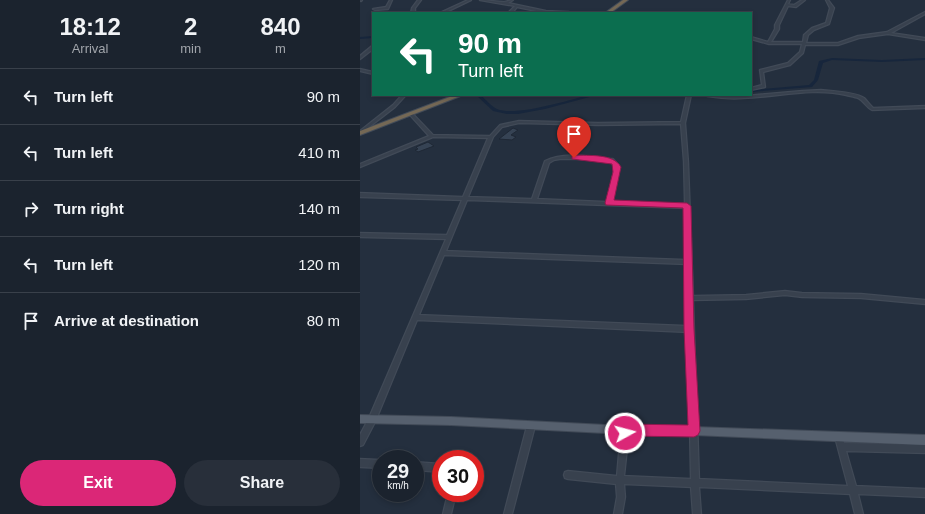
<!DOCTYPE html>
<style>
body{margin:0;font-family:Arial,sans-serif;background:#282f3a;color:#f1f3f6;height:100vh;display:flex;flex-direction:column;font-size:15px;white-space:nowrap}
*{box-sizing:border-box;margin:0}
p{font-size:13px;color:#a0a4aa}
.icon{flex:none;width:22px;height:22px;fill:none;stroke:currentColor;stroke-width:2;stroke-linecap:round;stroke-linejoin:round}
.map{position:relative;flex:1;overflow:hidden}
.details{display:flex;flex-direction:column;background:#1b232e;width:360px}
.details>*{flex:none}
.top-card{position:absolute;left:12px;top:12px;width:380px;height:84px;border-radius:0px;box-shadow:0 2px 6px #0003,0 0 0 1px #39404a;background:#0b6e4f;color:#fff;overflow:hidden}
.speed{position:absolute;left:12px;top:450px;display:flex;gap:8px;font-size:20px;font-weight:700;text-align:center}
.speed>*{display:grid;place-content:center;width:52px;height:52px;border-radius:50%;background:#1b232e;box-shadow:0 2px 6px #0003,0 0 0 1px #39404a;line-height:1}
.speed small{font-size:10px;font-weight:400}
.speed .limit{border:6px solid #d22;background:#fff;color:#111}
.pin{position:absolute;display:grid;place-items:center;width:34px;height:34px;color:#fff;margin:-41px -17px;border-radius:50% 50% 50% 0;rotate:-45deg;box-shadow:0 0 4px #0007}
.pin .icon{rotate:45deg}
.me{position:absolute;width:44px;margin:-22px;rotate:83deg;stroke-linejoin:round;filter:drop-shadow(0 0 3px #0008)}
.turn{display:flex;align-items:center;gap:14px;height:84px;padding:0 20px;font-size:18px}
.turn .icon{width:52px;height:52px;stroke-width:2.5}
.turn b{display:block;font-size:28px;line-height:34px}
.eta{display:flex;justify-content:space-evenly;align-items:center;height:68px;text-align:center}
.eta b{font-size:24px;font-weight:600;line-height:28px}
.action{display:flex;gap:8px;margin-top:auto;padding:8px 20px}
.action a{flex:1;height:46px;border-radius:24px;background:#db2777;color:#fff;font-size:16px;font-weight:600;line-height:46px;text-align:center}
.action a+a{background:#282f3a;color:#f1f3f6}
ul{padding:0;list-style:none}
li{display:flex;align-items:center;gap:12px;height:56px;padding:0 20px;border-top:1px solid #39404a}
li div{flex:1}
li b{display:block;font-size:15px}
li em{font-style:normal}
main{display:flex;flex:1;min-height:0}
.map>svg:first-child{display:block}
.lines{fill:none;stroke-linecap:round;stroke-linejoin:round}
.river{fill:#17263c;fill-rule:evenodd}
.building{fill:#364354;stroke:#1f2835}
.minor-casing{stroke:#414a57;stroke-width:2.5}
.major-casing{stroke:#414a57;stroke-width:2}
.highway-casing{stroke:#434c59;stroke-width:2}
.minor{fill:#38414e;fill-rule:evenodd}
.major{fill:#56606e;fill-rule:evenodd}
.highway{fill:#746855;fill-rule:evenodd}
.route{fill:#db2777;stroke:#8e194d}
</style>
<main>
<section class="details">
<div class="eta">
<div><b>18:12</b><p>Arrival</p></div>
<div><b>2</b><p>min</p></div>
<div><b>840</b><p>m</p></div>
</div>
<ul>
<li><svg class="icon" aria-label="left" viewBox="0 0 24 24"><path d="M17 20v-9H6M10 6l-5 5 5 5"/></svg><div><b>Turn left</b></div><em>90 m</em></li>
<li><svg class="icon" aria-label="left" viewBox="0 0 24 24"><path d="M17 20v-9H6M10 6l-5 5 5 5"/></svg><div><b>Turn left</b></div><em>410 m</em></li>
<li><svg class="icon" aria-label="right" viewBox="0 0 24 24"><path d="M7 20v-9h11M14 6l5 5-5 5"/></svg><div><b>Turn right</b></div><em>140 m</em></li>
<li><svg class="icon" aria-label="left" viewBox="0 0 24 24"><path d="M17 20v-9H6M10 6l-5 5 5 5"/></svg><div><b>Turn left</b></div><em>120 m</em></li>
<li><svg class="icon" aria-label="arrive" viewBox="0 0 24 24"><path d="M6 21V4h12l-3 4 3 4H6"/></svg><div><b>Arrive at destination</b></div><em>80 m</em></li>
</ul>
<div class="action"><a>Exit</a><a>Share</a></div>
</section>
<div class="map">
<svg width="565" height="514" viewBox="0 0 565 514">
<rect width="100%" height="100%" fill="#242f3e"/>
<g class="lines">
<path class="river" d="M13,36V38L0,39V37Z
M472,58L522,60L565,58V60L522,62L472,60L463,63L458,80L452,87L391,92V90L449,85L454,80L459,61Z
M116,95H121C126,100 131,106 137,109C155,117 209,100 229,95H237L185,109L158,114H147L133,111Z"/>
</g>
<path class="building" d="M153,128L158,130L151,135L156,137L152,140L139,139Z
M68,142L74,146L58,152L55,150L58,149L56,147Z"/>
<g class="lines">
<g class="minor-casing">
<path id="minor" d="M0,0H2L1,1Z
M30,0H32L28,9L15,10L13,9L26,7Z
M58,0H61L55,8V13H51L52,8Z
M108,0H111L84,13H80Z
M120,0C127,0 136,2 144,2C147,2 150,0 153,0L148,3L186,11L209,12L211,13H186L157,7L152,13H148L155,6Z
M428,0H430L428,4L434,5L442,0H445L436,7L428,6L419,25V29L411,42H443L444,35L452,28L466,23L470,8L466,0H468L474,8L469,24L454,30L448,35L446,43H478L498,36L527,32L565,12V14L531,33L565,38V40L528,34L499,38L478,45H445L443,53L430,65L403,72L405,87L391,90V88L402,85L400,70L428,63L440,52L442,44H409L391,39V37L408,42L415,29V25Z
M12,46H13V49L0,59V56Z
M0,69L13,72V74L0,71Z
M461,90C472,91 495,92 504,98C507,101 510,105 513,108L565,106V108L512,110C506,107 504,101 498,98C495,97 490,96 486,95C453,87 418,97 384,98C372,99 359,98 347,96L345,95L385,96L442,91Z
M42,95H46L35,107L0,134V131L33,105Z
M327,95H331L325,123L328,162L333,296L386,295L425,291L442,293L501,294L565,300V304L501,298L442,297L425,295L386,299L333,300L339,479L488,486L475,437L476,434L479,433L482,434L484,443L565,445V453L486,451L496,486L565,489V497L498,494L503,514H495L490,494L339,487L341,514H333L331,487L264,484L265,497L262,514H254L257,497L256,484L208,479L205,478L204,475L205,472L208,471L257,476L261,430L262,428L265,426L268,428L269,430L264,476L331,479L328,332L57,320L15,422L3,445L0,446V435L9,418L86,239L0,237V233L87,235L102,200L0,197V193L103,197L128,138L73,137L0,167V164L69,136L50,115L49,114L51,113H52L73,135L130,136L140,125L159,121L238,123L321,122ZM159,123L238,125L321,124L324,162L325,204L252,202L259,167V166L253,159H251C230,157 205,151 185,161L172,199L108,197L133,137L142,127ZM200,159H218L250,161L255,167L247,202L177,199L189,163L194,160ZM107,200L325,208L326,260L86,251ZM84,255L326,264L327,297L326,298L327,300V326L59,315Z
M171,423L174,424L175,426L152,514H144L167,426L168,424Z
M0,459L21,460V468L0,467Z
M55,462L81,464V472L55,470Z
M88,493H96L91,514H83Z"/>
</g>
<g class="major-casing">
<path id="major" d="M0,415L91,417L265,426L334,427L565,435V445L334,435L265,434L91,425L0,423Z"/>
</g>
<g class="highway-casing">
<path id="highway" d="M263,0H268L250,13H245Z
M95,95H103L0,135V131Z"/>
</g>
<use href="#minor" class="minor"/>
<use href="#major" class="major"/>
<use href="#highway" class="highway"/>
</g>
<path class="route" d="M214,155C229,156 253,153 261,167L254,200L327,203L331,206L334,329L340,431L338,435L334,437L270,436L265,439L261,437L259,430L261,426L265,424L328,425L324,329L323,208L246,205L245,203L253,172L252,164L212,159V156Z"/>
</svg>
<div class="speed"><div>29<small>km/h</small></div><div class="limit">30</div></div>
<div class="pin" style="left:214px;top:158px;background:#d93025"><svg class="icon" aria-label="arrive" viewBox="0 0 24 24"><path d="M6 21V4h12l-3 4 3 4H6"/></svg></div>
<svg class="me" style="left:265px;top:433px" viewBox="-20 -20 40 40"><circle r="17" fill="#db2777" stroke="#fff" stroke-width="3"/><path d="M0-11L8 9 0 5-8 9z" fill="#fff"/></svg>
<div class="top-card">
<div class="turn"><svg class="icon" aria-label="left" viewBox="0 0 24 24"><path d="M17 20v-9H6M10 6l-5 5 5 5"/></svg><div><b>90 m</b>Turn left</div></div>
</div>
</div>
</main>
